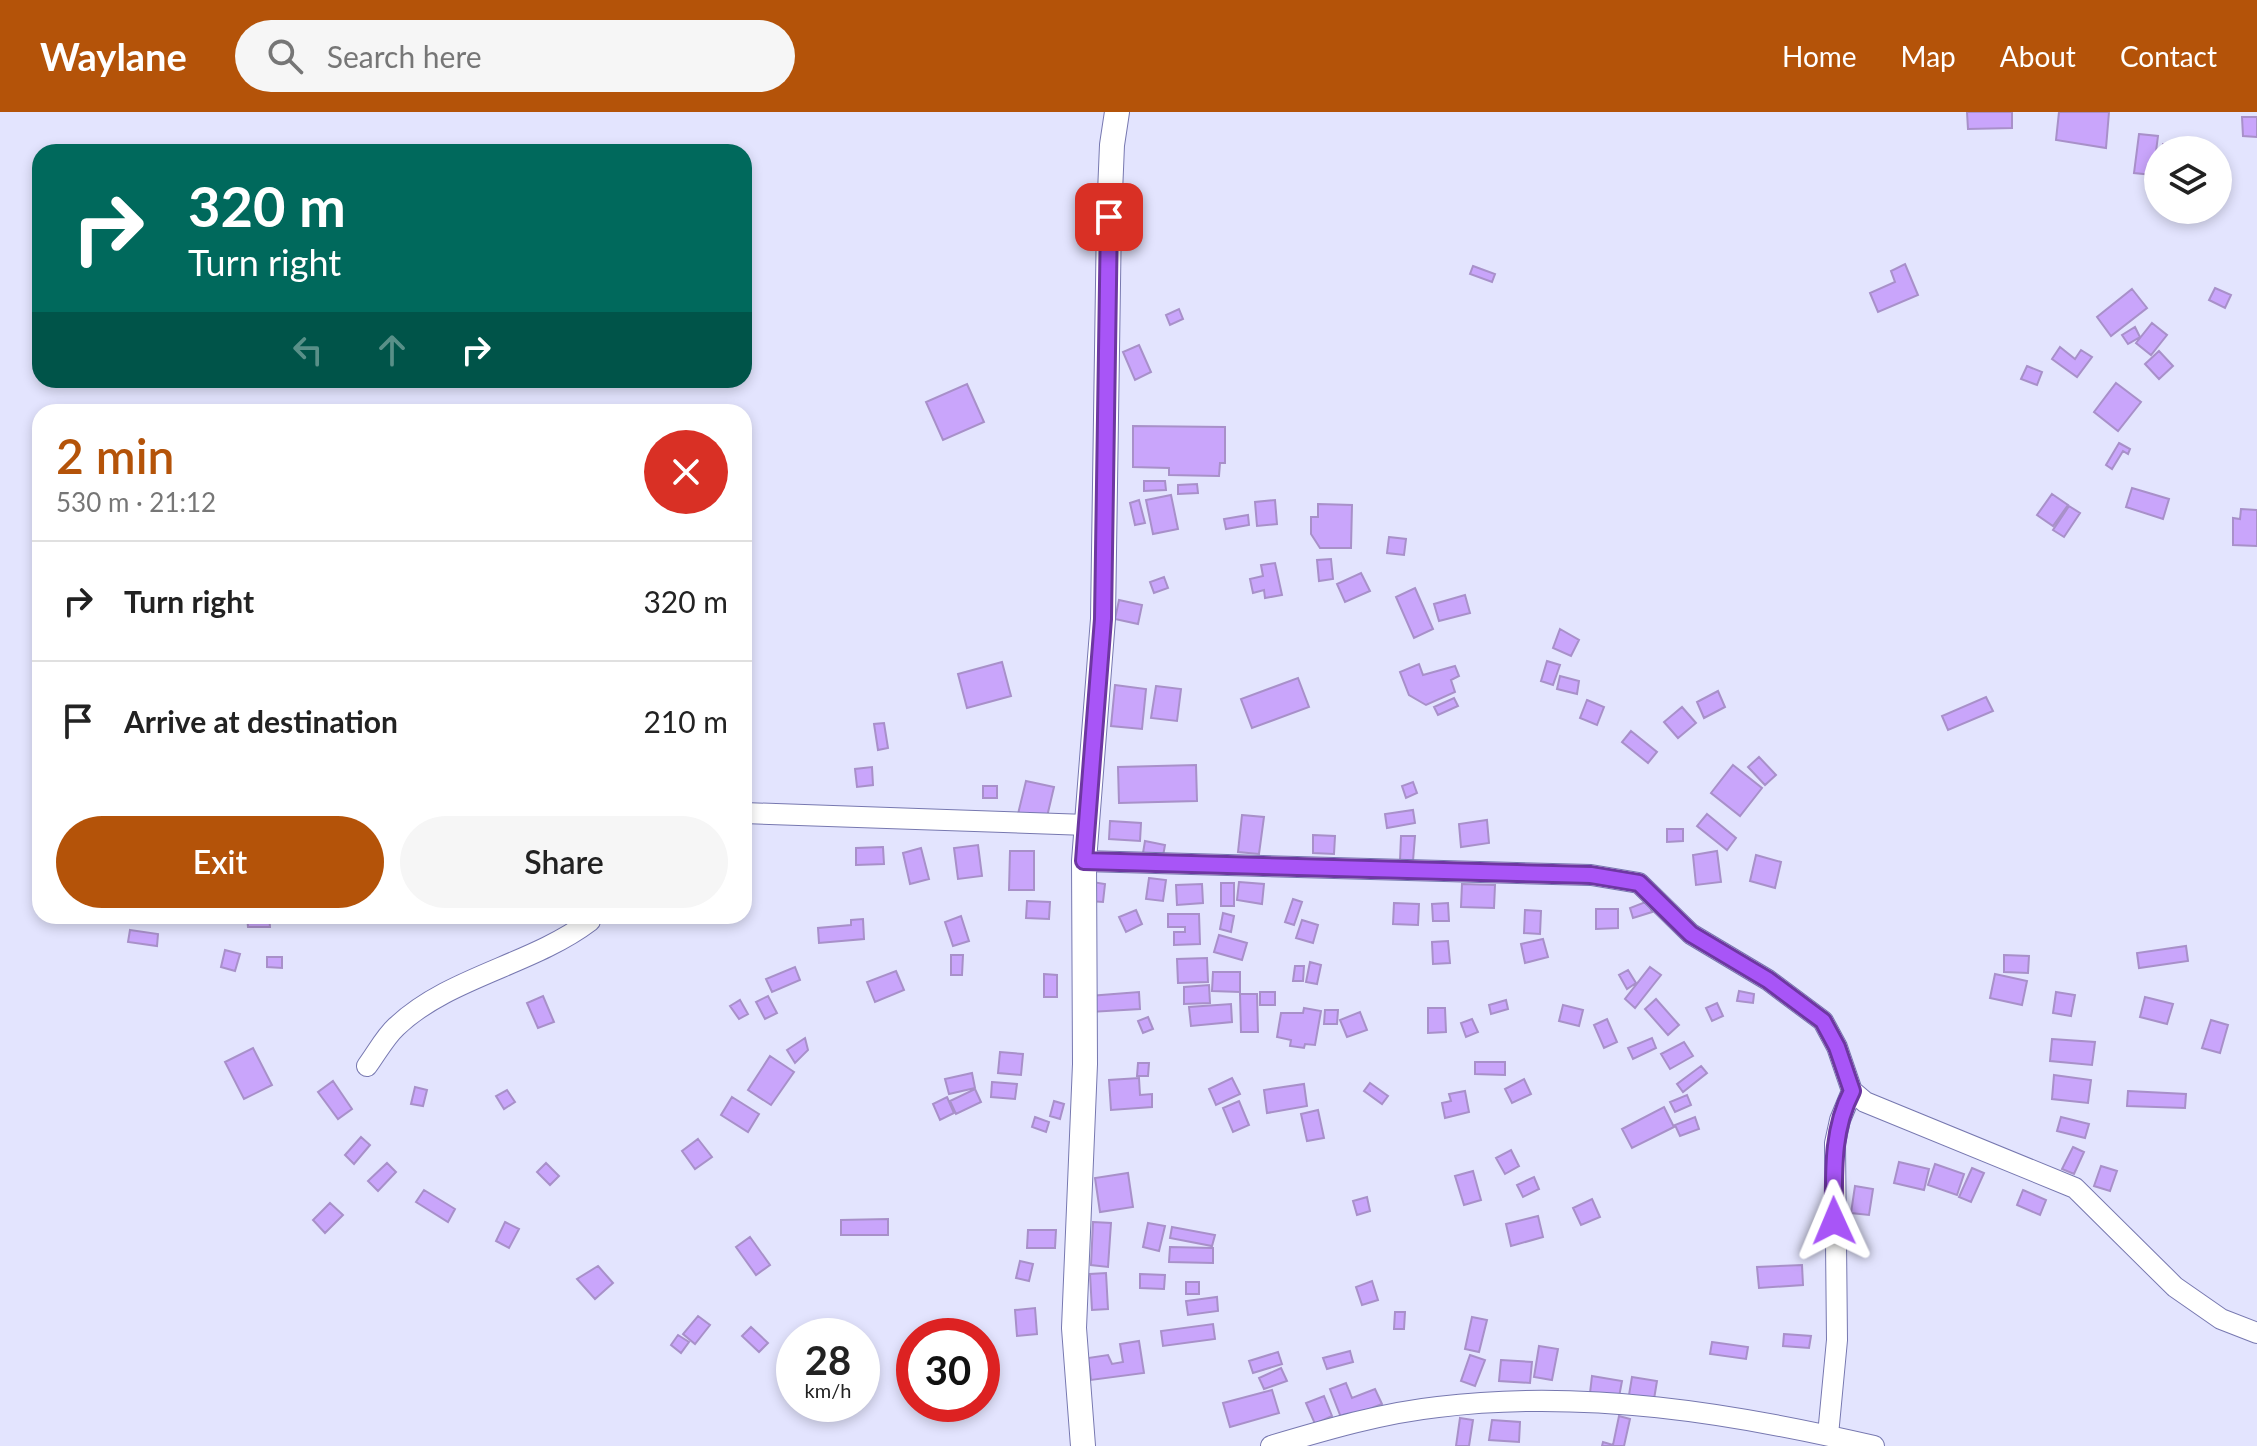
<!DOCTYPE html>
<meta charset="utf-8">
<style>
body{margin:0;font-family:Lato,sans-serif;background:#f6f6f6;color:#222;height:100vh;display:flex;flex-direction:column;font-size:30px;white-space:nowrap}
*{box-sizing:border-box;margin:0}
p{font-size:26px;color:#767676}
.icon{flex:none;width:44px;height:44px;fill:none;stroke:currentColor;stroke-width:2;stroke-linecap:round;stroke-linejoin:round}
.map{position:relative;flex:1;overflow:hidden}
.sheet{position:absolute;left:32px;top:292px;width:720px;height:520px;display:flex;flex-direction:column;background:#fff;border-radius:24px;box-shadow:0 4px 12px #0003}
.sheet>*{flex:none}
.banner{position:absolute;left:32px;top:32px;width:720px;height:244px;border-radius:24px;box-shadow:0 4px 12px #0003;background:#00695c;color:#fff;overflow:hidden}
.fabs{position:absolute;left:2144px;top:24px;display:grid;gap:16px}
.fabs a{display:grid;place-items:center;width:88px;height:88px;border-radius:50%;background:#fff;box-shadow:0 4px 12px #0003;font-size:40px}
.speed{position:absolute;left:776px;top:1206px;display:flex;gap:16px;font-size:40px;font-weight:700;text-align:center}
.speed>*{display:grid;place-content:center;width:104px;height:104px;border-radius:50%;background:#fff;box-shadow:0 4px 12px #0003;line-height:1}
.speed small{font-size:20px;font-weight:400}
.speed .limit{border:12px solid #d22;background:#fff;color:#111}
.pin{position:absolute;display:grid;place-items:center;width:68px;height:68px;color:#fff;margin:-34px;border-radius:16px;box-shadow:0 4px 12px #0006}
.me{position:absolute;width:88px;margin:-44px;rotate:359deg;stroke-linejoin:round;filter:drop-shadow(0 0 6px #0008)}
.turn{display:flex;align-items:center;gap:28px;height:168px;padding:0 24px;font-size:36px}
.turn .icon{width:104px;height:104px;stroke-width:2.5}
.turn b{display:block;font-size:56px;line-height:68px}
.lanes{display:flex;align-items:center;height:76px;padding:0 24px;background:#0003;justify-content:center;gap:40px;direction:ltr}
.lanes .off{opacity:.35}
.round{display:grid;place-items:center;flex:none;width:84px;height:84px;border-radius:42px;background:#f6f6f6}
.summary{display:flex;align-items:center;justify-content:space-between;height:136px;padding:0 24px}
h1{font-size:48px;font-weight:600;line-height:60px;color:#b45309}
.button{display:flex;gap:16px;margin-top:auto;padding:16px 24px}
.button a{flex:1;height:92px;border-radius:48px;background:#b45309;color:#fff;font-size:32px;font-weight:600;line-height:92px;text-align:center}
.button a+a{background:#f6f6f6;color:#222}
ul{padding:0;list-style:none}
li{display:flex;align-items:center;gap:24px;height:120px;padding:0 24px;border-top:2px solid #e0e0e0}
li div{flex:1}
li b{display:block;font-size:30px}
li em{font-style:normal}
header{display:flex;align-items:center;gap:48px;box-sizing:border-box;height:112px;padding:0 40px;background:#b45309;color:#fff}
header strong{font-size:38px}
nav{display:flex;gap:44px;margin-inline-start:auto;font-size:28px}
.search{width:560px;height:72px;background:#f6f6f6;display:flex;align-items:center;gap:20px;box-sizing:border-box;padding:0 28px;border-radius:44px;color:#767676;font-size:30px}
.map>svg:first-child{display:block}
.building{fill:#c9a5fb;stroke:#a890c9;stroke-width:2}
.lines{fill:none;stroke-linecap:round;stroke-linejoin:round}
.minor-casing{stroke:#7778b0;stroke-width:22}
.tertiary-casing{stroke:#7778b0;stroke-width:26}
.minor{stroke:#fff;stroke-width:20}
.tertiary{stroke:#fff;stroke-width:24}
.route-casing{stroke:#6d37a1;stroke-width:20}
.route{stroke:#a855f7;stroke-width:14}
</style>
<header>
<strong>Waylane</strong>
<div class="search"><svg class="icon" aria-label="search" viewBox="0 0 24 24"><circle cx="10" cy="10" r="6"/><path d="M15 15l6 6"/></svg>Search here</div>
<nav><a>Home</a><a>Map</a><a>About</a><a>Contact</a></nav>
</header>
<div class="map">
<svg width="2257" height="1334" viewBox="0 0 2257 1334">
<rect width="100%" height="100%" fill="#e3e4fe"/>
<path class="building" d="M1967,0H2012V16L1968,17Z
M2059,0H2109L2106,36L2056,28Z
M2242,5H2257V25L2243,24Z
M2139,22L2158,24L2153,63L2134,61Z
M2163,32L2193,33V38H2162Z
M1905,152L1918,183L1878,200L1870,181L1895,170L1891,159Z
M1473,154L1495,162L1492,170L1470,162Z
M2215,176L2231,183L2225,196L2209,188Z
M2132,177L2147,196L2111,224L2097,205Z
M1179,197L1183,207L1170,213L1166,203Z
M2152,211L2167,223L2151,243L2136,231Z
M2135,215L2140,225L2128,232L2122,223Z
M1139,233L1151,260L1135,268L1123,240Z
M2060,235L2075,247L2081,238L2092,245L2077,265L2052,247Z
M2159,239L2173,254L2159,267L2145,252Z
M2027,254L2042,260L2037,273L2021,267Z
M2116,271L2141,290L2118,319L2094,300Z
M967,272L984,310L943,328L926,290Z
M1133,314L1225,315V351H1220L1219,364L1169,363V356L1133,355Z
M2119,331L2130,337L2128,342L2123,339L2112,357L2106,353Z
M1144,369H1165L1166,378L1144,379Z
M1197,372L1198,381L1178,382V373Z
M2132,376L2169,387L2163,407L2126,395Z
M2052,382L2068,393L2053,414L2037,403Z
M1171,383L1178,417L1153,422L1146,388Z
M1139,388L1145,411L1135,413L1130,391Z
M1275,388L1277,412L1257,414L1255,390Z
M1318,392L1352,393L1351,436H1320L1311,422V405H1318Z
M2069,394L2080,401L2064,425L2053,418Z
M2241,397L2257,398V434L2233,433V406L2240,407Z
M1248,403L1249,413L1226,417L1224,407Z
M1389,425L1406,427L1404,443L1387,441Z
M1331,447L1333,467L1319,469L1317,448Z
M1275,451L1282,483L1265,486L1264,478L1253,481L1250,467L1263,464L1261,453Z
M1361,461L1370,479L1345,490L1337,472Z
M1164,465L1168,476L1154,481L1150,470Z
M1415,476L1433,517L1414,526L1396,485Z
M1465,483L1470,501L1439,509L1434,492Z
M1119,488L1142,493L1138,512L1115,507Z
M1560,517L1579,528L1571,544L1553,536Z
M1547,549L1560,553L1553,573L1541,569Z
M1002,550L1011,584L967,596L958,562Z
M1419,552L1423,563L1455,554L1459,564L1451,568L1455,580L1426,593L1409,583L1400,560Z
M1560,564L1579,569L1577,582L1557,577Z
M1298,566L1309,595L1252,616L1241,587Z
M1115,573L1146,577L1142,617L1111,614Z
M1156,574L1181,577L1177,609L1151,606Z
M1718,579L1725,595L1704,606L1697,590Z
M1986,585L1993,599L1948,618L1942,604Z
M1454,586L1458,594L1438,603L1434,595Z
M1587,588L1604,595L1597,613L1580,606Z
M1682,595L1696,611L1678,626L1664,610Z
M884,611L888,636L878,638L874,612Z
M1631,619L1657,640L1648,651L1622,630Z
M1759,645L1776,663L1765,673L1748,655Z
M1196,653L1197,689L1119,691L1118,655Z
M1733,653L1762,676L1740,704L1711,681Z
M872,655L873,673L857,675L855,657Z
M1026,669L1054,675L1046,709L1018,702Z
M1413,670L1417,681L1406,686L1402,674Z
M983,674H997V686H983Z
M1413,698L1415,711L1387,716L1385,702Z
M1707,702L1736,726L1727,738L1697,714Z
M1242,703L1264,705L1259,742L1238,740Z
M1487,708L1489,731L1461,735L1459,712Z
M1110,709L1141,711L1140,729L1109,727Z
M1667,717H1683V729L1667,730Z
M1313,723L1335,724L1334,742L1313,741Z
M1401,724H1415L1413,749H1400Z
M1145,729L1165,733L1163,744L1143,741Z
M978,733L982,764L958,767L954,736Z
M883,735L884,752L856,753V736Z
M921,736L929,767L910,772L903,741Z
M1010,739H1034V778H1009Z
M1717,739L1721,770L1696,773L1693,743Z
M1756,743L1781,750L1775,776L1750,769Z
M1149,766L1166,768L1163,789L1146,787Z
M1092,770L1105,772L1103,790L1090,789Z
M1239,770L1264,772L1262,792L1237,788Z
M1221,771H1234V794H1221Z
M1202,772L1203,791L1177,793L1176,773Z
M1462,772L1495,773L1494,796L1461,795Z
M1293,787L1302,790L1294,813L1285,810Z
M1027,789L1050,790L1049,807L1026,806Z
M1648,789L1652,800L1633,806L1630,796Z
M1394,791L1419,792L1418,813L1393,812Z
M1448,791L1449,809H1433L1432,792Z
M1596,797H1618V816L1596,817Z
M1136,798L1142,812L1126,820L1119,805Z
M1525,798L1541,799L1540,822L1524,821Z
M1223,801L1234,804L1231,820L1220,817Z
M1168,802H1199L1200,832L1174,833V820H1185V815H1168Z
M247,804H269L270,815H248Z
M961,804L969,829L953,834L945,810Z
M863,807L864,827L819,831L818,816L851,813V808Z
M1302,808L1318,813L1313,831L1296,826Z
M130,818L158,822L157,834L128,830Z
M1219,823L1247,831L1242,848L1214,840Z
M1543,827L1548,845L1525,851L1521,832Z
M1448,829L1450,851L1433,852L1432,830Z
M2186,834L2188,849L2139,856L2137,841Z
M225,838L240,842L235,859L221,855Z
M951,843H963L962,863H951Z
M2004,843L2029,844L2028,861L2004,860Z
M267,845H282V856L267,855Z
M1207,846L1208,870L1178,871L1177,847Z
M1310,850L1321,853L1317,872L1306,870Z
M1295,854H1304L1303,869H1293Z
M795,855L800,868L772,880L766,867Z
M1650,855L1661,863L1635,896L1625,887Z
M1628,858L1636,871L1627,877L1619,863Z
M896,859L904,878L875,890L867,870Z
M1213,860H1240V880L1212,879Z
M1044,862L1057,863V885H1044Z
M1995,862L2027,869L2022,893L1990,886Z
M1209,873L1210,891L1184,892V875Z
M1739,879L1754,882L1753,891L1737,889Z
M1139,880L1140,897L1090,900L1089,884Z
M1260,880H1275V893H1260Z
M2056,880L2075,883L2071,904L2053,901Z
M1240,882H1257L1258,920H1241Z
M543,884L554,910L538,916L527,891Z
M768,884L777,901L765,907L756,890Z
M2145,885L2173,892L2167,912L2140,905Z
M1656,887L1679,913L1668,923L1645,897Z
M740,888L748,902L739,907L730,894Z
M1506,888L1508,897L1491,902L1489,893Z
M1717,891L1723,904L1712,909L1706,896Z
M1231,892L1232,910L1191,914L1189,895Z
M1563,893L1583,898L1579,914L1559,909Z
M1304,896L1321,899L1315,933L1305,932L1304,936L1290,934L1291,928L1277,925L1281,901H1303Z
M1428,896H1445L1446,920L1428,921Z
M1325,898H1338L1337,912H1324Z
M1360,900L1367,918L1347,925L1340,908Z
M1148,905L1153,917L1143,921L1138,909Z
M1472,907L1478,920L1466,925L1461,911Z
M1607,907L1617,930L1604,936L1594,913Z
M2211,908L2228,913L2220,941L2202,936Z
M805,926L808,938L795,951L787,938Z
M1652,926L1656,936L1633,947L1628,936Z
M2052,927L2095,930L2092,953L2050,949Z
M1684,930L1693,944L1670,957L1661,942Z
M253,936L272,973L244,987L225,950Z
M1000,940L1023,942L1021,963L998,961Z
M770,944L794,960L771,993L748,978Z
M1475,950H1505V963L1475,962Z
M1138,951H1149L1148,964H1137Z
M1701,954L1707,961L1683,980L1677,972Z
M972,961L975,976L949,982L945,967Z
M2054,963L2091,968L2088,991L2052,987Z
M1139,966L1140,983L1152,982V995L1111,998L1109,968Z
M1232,966L1240,982L1216,993L1209,977Z
M1524,967L1531,982L1512,991L1505,977Z
M333,969L352,997L338,1007L318,980Z
M992,970L1017,972L1015,987L991,985Z
M1370,971L1388,984L1382,992L1364,979Z
M1304,972L1307,994L1267,1001L1264,978Z
M415,975L427,978L423,994L411,992Z
M975,977L981,990L956,1002L950,989Z
M507,978L515,990L504,997L496,984Z
M1465,979L1469,1000L1445,1006L1442,991L1451,989L1449,982Z
M2128,979L2186,982L2185,996L2127,994Z
M1687,983L1691,993L1675,1000L1670,990Z
M732,985L759,1002L748,1020L721,1003Z
M947,985L954,1001L940,1008L933,992Z
M1054,989L1064,992L1060,1007L1050,1004Z
M1239,989L1249,1013L1233,1020L1223,996Z
M1664,995L1674,1015L1632,1036L1622,1017Z
M1318,998L1324,1026L1307,1029L1301,1002Z
M1035,1005L1049,1010L1046,1020L1032,1015Z
M1695,1005L1699,1017L1680,1024L1675,1013Z
M2061,1005L2089,1012L2085,1026L2057,1019Z
M361,1025L370,1033L354,1052L345,1043Z
M698,1027L712,1045L695,1057L682,1039Z
M2073,1035L2084,1040L2074,1062L2062,1057Z
M1511,1038L1519,1054L1505,1062L1496,1046Z
M1899,1050L1929,1057L1924,1078L1894,1071Z
M387,1051L396,1060L378,1079L368,1069Z
M546,1051L559,1064L550,1073L537,1060Z
M1935,1052L1964,1062L1957,1083L1928,1073Z
M2101,1054L2117,1059L2110,1079L2094,1074Z
M1972,1056L1984,1061L1971,1090L1959,1085Z
M1473,1059L1481,1088L1464,1093L1455,1064Z
M1128,1061L1133,1095L1100,1100L1095,1066Z
M1534,1065L1539,1077L1523,1085L1517,1073Z
M1855,1074L1873,1077L1869,1103L1851,1101Z
M424,1078L455,1097L448,1110L416,1090Z
M2023,1078L2046,1088L2040,1103L2017,1093Z
M1367,1085L1370,1099L1357,1103L1353,1089Z
M1592,1087L1600,1105L1581,1113L1573,1096Z
M330,1091L343,1103L325,1121L313,1108Z
M1538,1104L1543,1125L1511,1134L1506,1112Z
M888,1107V1123H841V1108Z
M505,1110L519,1117L509,1136L496,1129Z
M1093,1110L1111,1111L1108,1155L1091,1153Z
M1148,1111L1165,1114L1159,1139L1143,1135Z
M1172,1115L1215,1123L1212,1134L1170,1126Z
M1028,1118H1056L1055,1136H1027Z
M750,1125L770,1153L756,1163L736,1135Z
M1170,1135L1213,1136V1151L1169,1150Z
M1020,1149L1033,1152L1029,1169L1016,1166Z
M1802,1153L1803,1173L1759,1176L1757,1155Z
M598,1154L613,1171L595,1187L577,1167Z
M1106,1161L1108,1197L1092,1198L1090,1162Z
M1140,1162L1165,1163L1164,1177L1140,1176Z
M1372,1169L1378,1188L1362,1193L1356,1175Z
M1186,1170H1199V1182H1186Z
M1217,1185L1218,1199L1188,1203L1186,1189Z
M1035,1196L1037,1222L1017,1224L1015,1198Z
M1395,1200H1405L1404,1217H1394Z
M698,1204L710,1213L695,1232L683,1222Z
M1472,1205L1487,1208L1479,1240L1465,1237Z
M1213,1212L1215,1227L1163,1234L1161,1219Z
M751,1215L768,1231L759,1240L742,1224Z
M1784,1222L1811,1224L1809,1236L1783,1234Z
M678,1223L689,1230L681,1241L671,1233Z
M1139,1229L1144,1261L1091,1268L1088,1246L1108,1243L1112,1252L1123,1250L1120,1232Z
M1712,1230L1748,1235L1746,1247L1710,1242Z
M1539,1234L1558,1237L1552,1268L1534,1265Z
M1350,1239L1353,1250L1327,1257L1323,1246Z
M1278,1240L1282,1252L1253,1261L1249,1249Z
M1470,1243L1485,1248L1475,1274L1461,1269Z
M1501,1248L1532,1250L1530,1271L1499,1269Z
M1281,1256L1287,1269L1264,1277L1259,1266Z
M1592,1264L1622,1269L1619,1285L1590,1281Z
M1632,1265L1657,1269L1654,1287L1629,1283Z
M1346,1271L1352,1286L1375,1277L1382,1292L1342,1308L1330,1277Z
M1272,1278L1279,1301L1230,1315L1223,1291Z
M1324,1284L1332,1304L1315,1312L1306,1291Z
M1619,1304L1630,1307L1624,1334H1602L1603,1330L1613,1333Z
M1460,1306L1473,1308L1469,1334H1456Z
M1492,1308L1520,1310L1519,1330L1489,1328Z"/>
<g class="lines">
<g class="minor-casing">
<path id="minor" d="M744,701L1087,713
M1084,749L1591,763L1639,771L1691,822L1768,868L1823,909L1837,935L1852,979L1865,990L2075,1076L2175,1175L2221,1207L2257,1221
M367,954C376,942 385,925 396,915C448,865 532,853 590,809L591,804
M1828,1323L1837,1228L1835,1031L1840,1008L1852,979
M1271,1334C1325,1318 1382,1301 1438,1295C1584,1277 1733,1301 1874,1334"/>
</g>
<g class="tertiary-casing">
<path id="tertiary" d="M1083,1334L1074,1216L1085,952L1084,749L1103,507L1109,105L1112,33L1117,0"/>
</g>
<use href="#minor" class="minor"/>
<use href="#tertiary" class="tertiary"/>
</g>
<g class="lines">
<g class="route-casing">
<path id="route" d="M1109,105L1103,507L1084,749L1591,763L1639,771L1691,822L1768,868L1823,909L1837,935L1852,979C1831,1019 1834,1064 1834,1109"/>
</g>
<use href="#route" class="route"/>
</g>
</svg>
<div class="fabs">
<a><svg class="icon" aria-label="layers" viewBox="0 0 24 24"><path d="M12 4l9 5-9 5-9-5zM3 14l9 5 9-5"/></svg></a>
</div>
<div class="speed"><div>28<small>km/h</small></div><div class="limit">30</div></div>
<div class="pin" style="left:1109px;top:105px;background:#d93025"><svg class="icon" aria-label="arrive" viewBox="0 0 24 24"><path d="M6 21V4h12l-3 4 3 4H6"/></svg></div>
<svg class="me" style="left:1834px;top:1109px" viewBox="-20 -20 40 40"><path d="M0-17L14 15 0 8-14 15z" fill="#a855f7" stroke="#fff" stroke-width="4"/></svg>
<div class="banner">
<div class="turn"><svg class="icon" aria-label="right" viewBox="0 0 24 24"><path d="M7 20v-9h11M14 6l5 5-5 5"/></svg><div><b>320 m</b>Turn right</div></div>
<div class="lanes"><svg class="icon off" aria-label="left" viewBox="0 0 24 24"><path d="M17 20v-9H6M10 6l-5 5 5 5"/></svg><svg class="icon off" aria-label="ahead" viewBox="0 0 24 24"><path d="M12 20V5M6 11l6-6 6 6"/></svg><svg class="icon" aria-label="right" viewBox="0 0 24 24"><path d="M7 20v-9h11M14 6l5 5-5 5"/></svg></div>
</div>
<section class="sheet">
<div class="summary"><div><h1>2 min</h1><p>530 m · 21:12</p></div><a class="round" style="background:#d93025;color:#fff"><svg class="icon" aria-label="close" viewBox="0 0 24 24"><path d="M6 6l12 12M18 6L6 18"/></svg></a></div>
<ul>
<li><svg class="icon" aria-label="right" viewBox="0 0 24 24"><path d="M7 20v-9h11M14 6l5 5-5 5"/></svg><div><b>Turn right</b></div><em>320 m</em></li>
<li><svg class="icon" aria-label="arrive" viewBox="0 0 24 24"><path d="M6 21V4h12l-3 4 3 4H6"/></svg><div><b>Arrive at destination</b></div><em>210 m</em></li>
</ul>
<div class="button"><a>Exit</a><a>Share</a></div>
</section>
</div>
